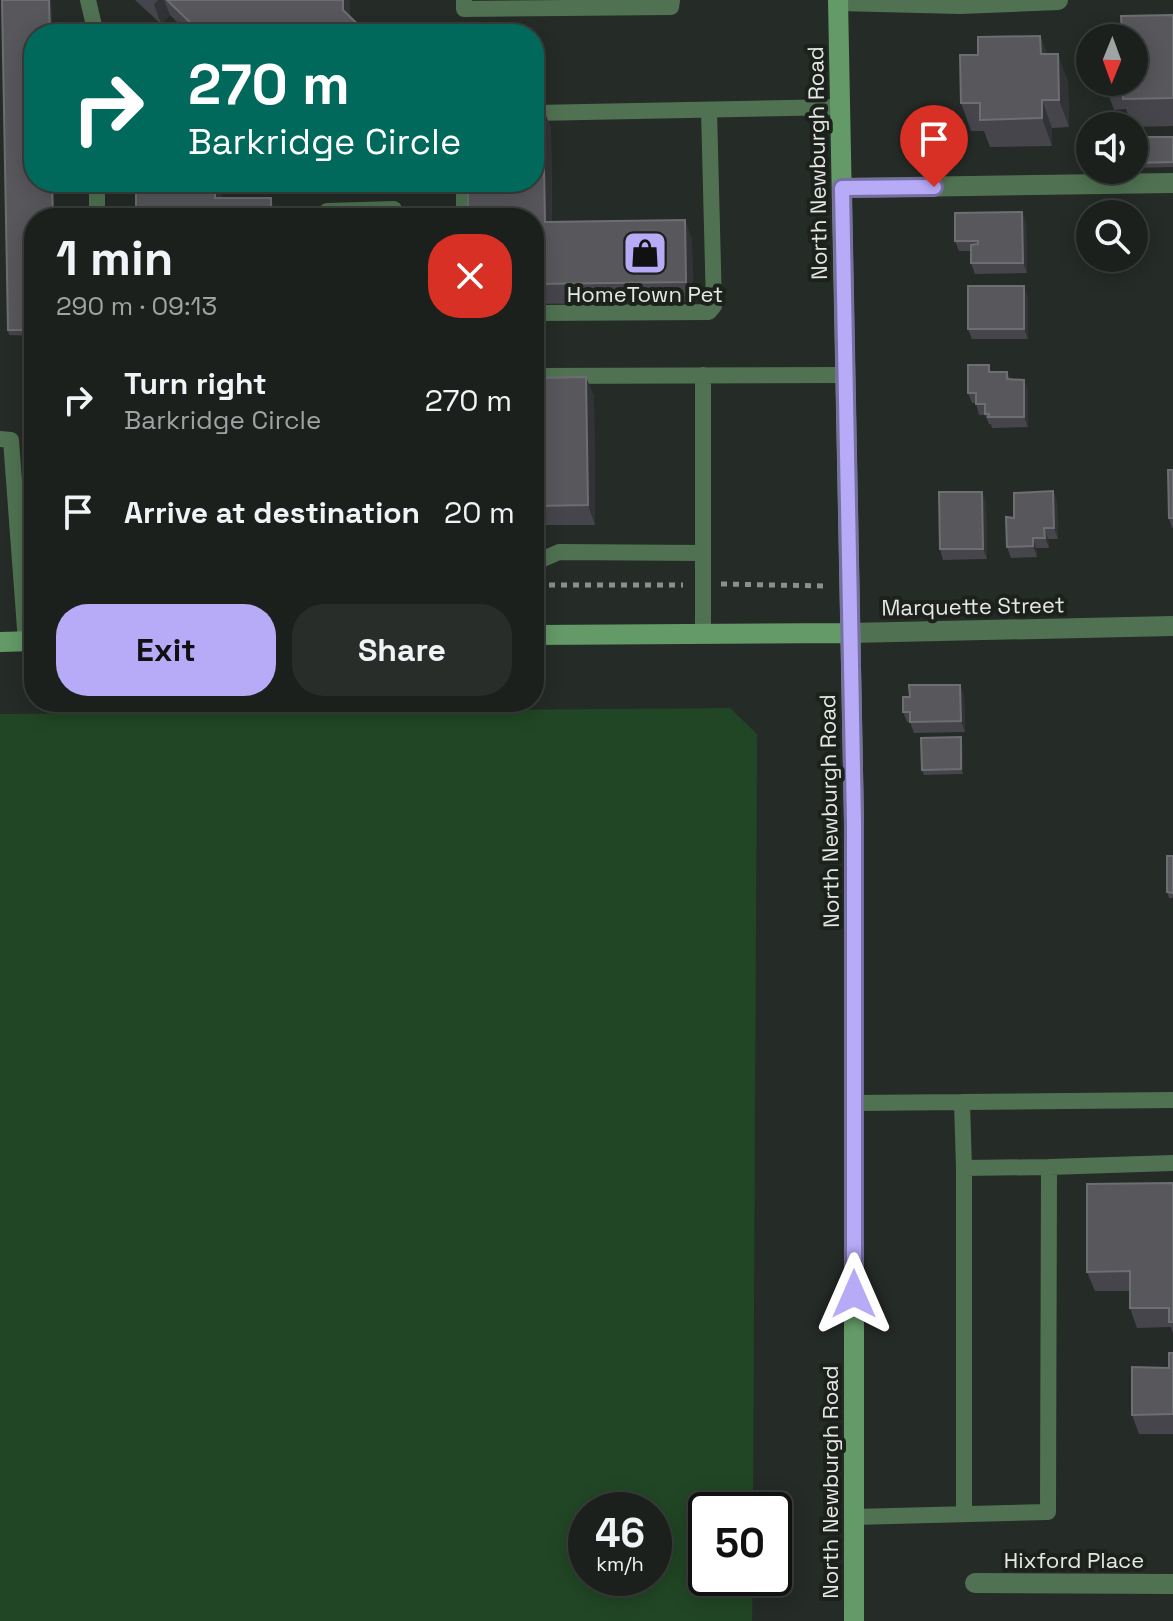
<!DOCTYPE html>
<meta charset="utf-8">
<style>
body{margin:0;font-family:"Space Grotesk",sans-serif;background:#292d29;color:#f1f3f6;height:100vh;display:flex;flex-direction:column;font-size:30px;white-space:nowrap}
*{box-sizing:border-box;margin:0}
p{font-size:26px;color:#a0a3a3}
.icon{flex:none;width:44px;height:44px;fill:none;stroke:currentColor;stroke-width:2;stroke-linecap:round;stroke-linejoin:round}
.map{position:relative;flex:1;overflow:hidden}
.panel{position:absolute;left:24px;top:208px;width:520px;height:504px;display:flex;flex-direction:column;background:#1c201c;border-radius:32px;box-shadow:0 4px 20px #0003,0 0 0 2px #3a3e3b}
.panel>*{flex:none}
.banner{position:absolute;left:24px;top:24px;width:520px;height:168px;border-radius:32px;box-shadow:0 4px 20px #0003,0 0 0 2px #3a3e3b;background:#00695c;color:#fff;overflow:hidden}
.needle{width:52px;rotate:181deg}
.buttons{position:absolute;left:1076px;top:24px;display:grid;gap:16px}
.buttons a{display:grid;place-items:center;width:72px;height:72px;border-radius:50%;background:#1c201c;box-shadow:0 4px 20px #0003,0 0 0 2px #3a3e3b;font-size:40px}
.speed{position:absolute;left:568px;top:1492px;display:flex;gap:16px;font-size:40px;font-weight:700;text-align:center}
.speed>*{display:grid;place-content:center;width:104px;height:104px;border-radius:50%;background:#1c201c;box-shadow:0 4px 20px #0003,0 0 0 2px #3a3e3b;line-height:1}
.speed small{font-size:20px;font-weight:400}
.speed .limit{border:4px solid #111;border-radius:12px;background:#fff;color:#111}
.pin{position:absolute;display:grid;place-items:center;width:68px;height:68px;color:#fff;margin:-82px -34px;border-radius:50% 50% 50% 0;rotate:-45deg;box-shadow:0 0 8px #0007}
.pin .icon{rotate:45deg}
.me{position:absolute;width:88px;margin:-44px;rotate:0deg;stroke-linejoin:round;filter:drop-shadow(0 0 6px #0008)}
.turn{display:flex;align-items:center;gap:28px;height:168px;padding:0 32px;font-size:36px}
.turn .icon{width:104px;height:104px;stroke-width:2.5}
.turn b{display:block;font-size:56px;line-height:68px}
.round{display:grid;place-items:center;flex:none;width:84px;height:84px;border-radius:32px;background:#292d29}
.overview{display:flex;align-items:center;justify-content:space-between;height:136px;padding:0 32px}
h1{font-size:48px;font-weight:600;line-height:60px}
.action{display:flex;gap:16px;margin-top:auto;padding:16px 32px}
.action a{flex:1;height:92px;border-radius:32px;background:#b7abf8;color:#111;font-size:32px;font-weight:600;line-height:92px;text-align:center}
.action a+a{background:#292d29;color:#f1f3f6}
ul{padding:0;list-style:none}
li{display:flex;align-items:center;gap:24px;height:112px;padding:0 32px}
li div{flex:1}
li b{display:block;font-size:30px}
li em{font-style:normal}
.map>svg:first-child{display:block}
.green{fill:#214625;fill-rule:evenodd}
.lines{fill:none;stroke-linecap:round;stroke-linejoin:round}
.path{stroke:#8c908c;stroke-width:5;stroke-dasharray:6 6;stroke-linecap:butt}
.lane{stroke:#507252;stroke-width:16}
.street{stroke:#507252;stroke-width:20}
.secondary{stroke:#649a68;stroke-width:20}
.wall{fill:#46454c}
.shaded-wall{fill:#323336}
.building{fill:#57575c;stroke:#6d6e72;stroke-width:2}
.route-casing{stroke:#776fa1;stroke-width:20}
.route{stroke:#b7abf8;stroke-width:14}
.labels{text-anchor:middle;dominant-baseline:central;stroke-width:8;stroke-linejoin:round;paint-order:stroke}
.street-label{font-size:22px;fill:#e5e8e5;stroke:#1c211c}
.poi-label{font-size:22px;fill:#e5e8e5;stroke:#1c211c}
</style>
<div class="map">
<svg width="1173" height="1621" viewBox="0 0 1173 1621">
<rect width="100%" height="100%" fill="#252b26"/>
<path class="green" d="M730,708L757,734L753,1510H706V1578H753L752,1621H0V714ZM586,1510H654V1578H586Z"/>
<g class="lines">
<path class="path" d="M721,584L827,586
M537,585H683"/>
<path class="lane" d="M88,0L96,34
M464,0V9L671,7L672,0
M534,113L840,107
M97,182V218
M464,182V218
M327,218V211L394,209L395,218
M534,313L709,312L714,306L709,110
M703,375V634
M534,376L845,375
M0,439L11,440L26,642
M534,563L559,552L703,553
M962,1102L1173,1100
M854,1103L962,1102L964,1168L1049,1167
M964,1168V1514
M854,1517L1048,1512L1049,1167L1173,1163"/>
<path class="street" d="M838,1L960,4L1058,0
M842,188L1173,183
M850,633L1173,626
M975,1583L1173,1584"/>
<path class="secondary" d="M838,0L854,822V1621
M534,635L850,633
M0,642L34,641"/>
</g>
<path class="wall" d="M2,0H51L52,34H34V182H54V218H34V336L9,335L8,330Z
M135,0H350V17L368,34H189L170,15L161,24Z
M1173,15V126L1134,127L1132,126L1126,109L1114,110L1104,82Z
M1040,36L1047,54L1068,81L1069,127L1052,128V146L990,147L984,131H971L961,103L978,55Z
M543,108L551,128L552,222L685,220L692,240L693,302L534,304V218Z
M1134,137H1173V167L1134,168Z
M1026,222L1027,273L975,274L971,263V251H959L955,241Z
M1028,296V339H972L968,329Z
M989,365L991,372H1007L1010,379L1024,380L1028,390V427L992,428L991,424H989L985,415H979L976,403H972L968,393Z
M586,377L594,397L595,525H534V378Z
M1173,470V528H1172L1169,518Z
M1053,491L1057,502L1058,539H1048L1049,548H1036L1037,557L1011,558L1007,547L1014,518Z
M986,502L987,559L943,560L940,549Z
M964,695L965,732L914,733L910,722H907L903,712Z
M961,737L962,742L963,774L924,775L922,770Z
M1173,856V898H1169L1167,892Z
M1173,1183V1334L1171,1327L1137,1328L1130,1308V1291H1095L1087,1272Z
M1173,1353V1434H1139L1132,1415L1169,1368Z"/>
<path class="shaded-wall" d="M49,0H51L52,34H50Z
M158,0H164L170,15L161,24L154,4Z
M343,0H350V30L343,10Z
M1040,36L1050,63L1041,54Z
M1058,54L1068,81L1069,127L1059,100Z
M1042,100L1052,128V146L1042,118Z
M543,108L551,128L552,242L545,222Z
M52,182H54V218H53Z
M215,182H222V218L215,198Z
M271,198L278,218H271Z
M1022,212L1026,222L1027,273L1023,263Z
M685,220L692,240L693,302L686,282Z
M1024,286L1028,296V339L1024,329Z
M586,377L594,397L595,525L588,505Z
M1024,380L1028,390V427L1024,417Z
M1053,491L1057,502L1058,539L1054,528Z
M982,492L986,502L987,559L983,549Z
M1044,528L1048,539L1049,548L1045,538Z
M1033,538L1036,548L1037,557L1033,546Z
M960,685L964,695L965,732L961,721Z
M961,737L962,742L963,774L961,769Z"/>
<path class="building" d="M2,0H49L50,34H34V182H52L53,218H34V330H8Z
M167,0H343V10L368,34H202Z
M1173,15V98L1123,99L1122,82H1134V38H1103V34H1122L1121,16Z
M1040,36L1041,54H1058L1059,100H1042V118L980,120V103H961L960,55H978V37Z
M534,108H543L545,222L685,220L686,282L534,284V218H468V182H534Z
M1134,137H1173V162L1134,163Z
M136,182H215V198H271V218H136Z
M1022,212L1023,263H971V245L978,244V241H955V213Z
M968,286H1024V329H968Z
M968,365H989V372H1007V379L1024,380V417H988L989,414H985V404H976V393H968Z
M586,377L588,505L534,506V378Z
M1168,470H1173V518H1169Z
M1053,491L1054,528H1044L1045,538H1033V546L1007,547L1006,517L1014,518V493Z
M939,492H982L983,549H940Z
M909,685H960L961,721L910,722V712H903V697H910Z
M961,737V769L922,770L921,738Z
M1167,856H1173V893L1167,892Z
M1173,1183V1322H1169V1308H1130V1271L1087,1272V1184Z
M1169,1353H1173V1414L1132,1415V1367L1169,1368Z"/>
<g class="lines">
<g class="route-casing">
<path id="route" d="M854,1294V822L842,188L934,187"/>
</g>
<use href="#route" class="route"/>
</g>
<defs>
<g id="shop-square" transform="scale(2.3)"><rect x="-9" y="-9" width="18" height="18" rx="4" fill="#b7abf8" stroke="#1c211c"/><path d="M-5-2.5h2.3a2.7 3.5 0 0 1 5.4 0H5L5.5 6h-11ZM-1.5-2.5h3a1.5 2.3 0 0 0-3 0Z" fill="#111"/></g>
</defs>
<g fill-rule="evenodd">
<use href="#shop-square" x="645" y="253"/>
</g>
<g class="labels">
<g class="street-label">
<text transform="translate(817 163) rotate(-91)">North Newburgh Road</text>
<text transform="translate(973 606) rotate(-1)">Marquette Street</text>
<text transform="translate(829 811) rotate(-91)">North Newburgh Road</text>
<text transform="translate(830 1482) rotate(-90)">North Newburgh Road</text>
<text x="1074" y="1560">Hixford Place</text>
</g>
<g class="poi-label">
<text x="645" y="294">HomeTown Pet</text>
</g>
</g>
</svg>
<div class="buttons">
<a><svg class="needle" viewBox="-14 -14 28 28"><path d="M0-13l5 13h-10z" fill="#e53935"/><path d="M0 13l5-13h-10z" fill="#a0a3a3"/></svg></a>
<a><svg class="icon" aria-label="sound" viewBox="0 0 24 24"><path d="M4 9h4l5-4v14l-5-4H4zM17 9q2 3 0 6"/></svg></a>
<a><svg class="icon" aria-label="search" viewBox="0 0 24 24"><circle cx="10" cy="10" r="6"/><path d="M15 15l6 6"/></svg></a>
</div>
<div class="speed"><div>46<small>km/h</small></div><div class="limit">50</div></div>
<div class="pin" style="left:934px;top:187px;background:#d93025"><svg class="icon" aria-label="arrive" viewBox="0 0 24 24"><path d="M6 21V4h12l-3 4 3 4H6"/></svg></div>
<svg class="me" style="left:854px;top:1294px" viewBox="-20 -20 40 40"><path d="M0-17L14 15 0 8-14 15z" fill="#b7abf8" stroke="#fff" stroke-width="4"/></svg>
<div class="banner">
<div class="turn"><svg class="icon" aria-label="right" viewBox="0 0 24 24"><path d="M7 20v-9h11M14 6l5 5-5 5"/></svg><div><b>270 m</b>Barkridge Circle</div></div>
</div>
<section class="panel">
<div class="overview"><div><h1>1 min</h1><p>290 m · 09:13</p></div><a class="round" style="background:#d93025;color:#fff"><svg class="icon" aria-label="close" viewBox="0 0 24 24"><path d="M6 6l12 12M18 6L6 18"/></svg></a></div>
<ul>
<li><svg class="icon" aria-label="right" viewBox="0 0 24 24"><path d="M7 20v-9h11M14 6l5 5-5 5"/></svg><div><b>Turn right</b><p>Barkridge Circle</p></div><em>270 m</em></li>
<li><svg class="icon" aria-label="arrive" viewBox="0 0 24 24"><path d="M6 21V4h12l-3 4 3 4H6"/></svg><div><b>Arrive at destination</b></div><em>20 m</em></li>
</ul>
<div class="action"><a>Exit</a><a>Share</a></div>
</section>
</div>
